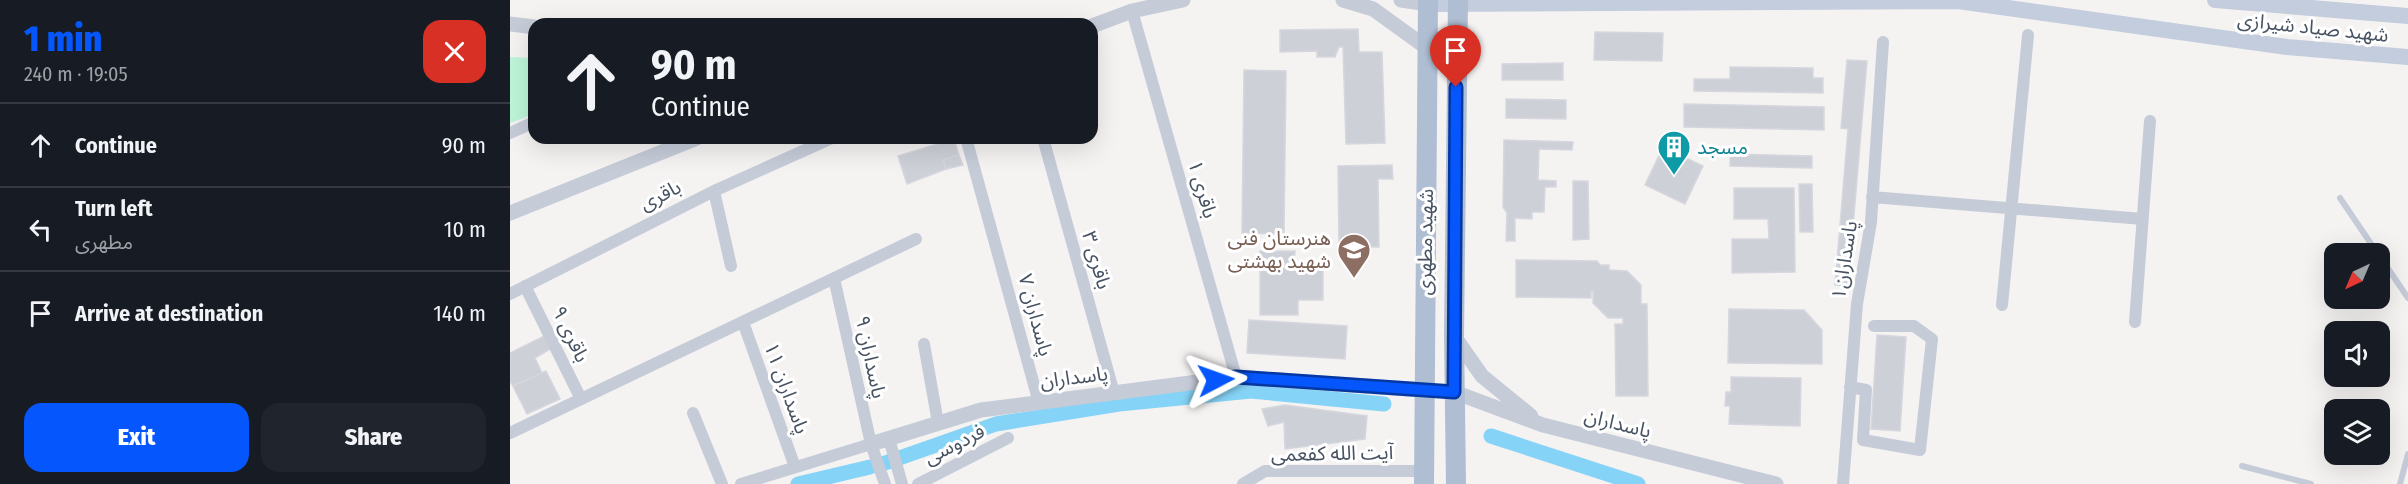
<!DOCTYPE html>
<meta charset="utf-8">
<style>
body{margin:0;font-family:"Fira Sans Condensed","Noto Sans Arabic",sans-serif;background:#20242c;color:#f1f3f6;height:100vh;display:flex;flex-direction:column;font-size:22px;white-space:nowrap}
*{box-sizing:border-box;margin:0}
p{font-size:20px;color:#9ea1a6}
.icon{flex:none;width:33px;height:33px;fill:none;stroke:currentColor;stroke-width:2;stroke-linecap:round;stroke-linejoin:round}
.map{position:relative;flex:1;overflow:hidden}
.panel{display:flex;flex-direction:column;background:#171b24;width:510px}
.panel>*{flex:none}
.banner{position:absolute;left:18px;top:18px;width:570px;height:126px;border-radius:18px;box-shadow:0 6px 24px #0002;background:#171b24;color:#f1f3f6;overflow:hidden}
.needle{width:39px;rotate:224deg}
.controls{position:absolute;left:1814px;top:243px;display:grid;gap:12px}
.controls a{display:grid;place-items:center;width:66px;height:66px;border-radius:12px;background:#171b24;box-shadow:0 6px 24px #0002;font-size:30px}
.pin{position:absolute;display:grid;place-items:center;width:51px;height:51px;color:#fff;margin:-62px -26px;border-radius:50% 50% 50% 0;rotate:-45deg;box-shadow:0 0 6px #0007}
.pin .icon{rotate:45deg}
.me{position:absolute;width:66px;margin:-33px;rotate:86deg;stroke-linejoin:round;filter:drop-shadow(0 0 4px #0008)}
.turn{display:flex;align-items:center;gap:21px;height:126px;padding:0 24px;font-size:27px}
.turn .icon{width:78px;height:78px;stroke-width:2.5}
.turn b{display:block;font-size:42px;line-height:51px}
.round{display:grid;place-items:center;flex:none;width:63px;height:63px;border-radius:18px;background:#20242c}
.headline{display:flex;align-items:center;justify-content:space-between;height:102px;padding:0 24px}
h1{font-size:36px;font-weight:800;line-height:45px;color:#0556fc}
.primary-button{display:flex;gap:12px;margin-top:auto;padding:12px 24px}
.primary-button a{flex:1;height:69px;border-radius:18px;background:#0556fc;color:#fff;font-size:24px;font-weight:800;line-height:69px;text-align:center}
.primary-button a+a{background:#20242c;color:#f1f3f6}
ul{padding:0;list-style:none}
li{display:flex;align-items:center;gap:18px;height:84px;padding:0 24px;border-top:2px solid #363941}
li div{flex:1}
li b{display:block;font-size:22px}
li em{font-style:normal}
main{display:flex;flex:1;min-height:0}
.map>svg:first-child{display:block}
.green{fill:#bdf5d9}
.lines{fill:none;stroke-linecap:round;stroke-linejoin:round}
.canal{stroke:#85d3f7;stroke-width:15}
.building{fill:#ced0d8;stroke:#d6d7de;stroke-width:1.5}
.service{stroke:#c5ccd8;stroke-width:6}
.minor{stroke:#c5ccd8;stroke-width:12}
.tertiary{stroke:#c5ccd8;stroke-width:15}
.secondary{stroke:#c3cddd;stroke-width:16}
.primary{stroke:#afbed3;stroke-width:20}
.route-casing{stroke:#0338a4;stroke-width:15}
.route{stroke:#0556fc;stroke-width:10}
.labels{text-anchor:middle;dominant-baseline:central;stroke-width:6;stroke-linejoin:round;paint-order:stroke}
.street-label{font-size:20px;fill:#475362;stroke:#fff}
.culture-label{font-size:20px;fill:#0d838f;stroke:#fff;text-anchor:start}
.education-label{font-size:20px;fill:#785e54;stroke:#fff;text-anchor:end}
</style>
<main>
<section class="panel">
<div class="headline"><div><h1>1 min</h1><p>240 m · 19:05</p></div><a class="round" style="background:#d93025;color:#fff"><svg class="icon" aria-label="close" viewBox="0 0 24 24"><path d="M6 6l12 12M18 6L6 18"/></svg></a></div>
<ul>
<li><svg class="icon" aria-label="ahead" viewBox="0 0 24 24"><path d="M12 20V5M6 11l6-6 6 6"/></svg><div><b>Continue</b></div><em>90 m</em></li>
<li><svg class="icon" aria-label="left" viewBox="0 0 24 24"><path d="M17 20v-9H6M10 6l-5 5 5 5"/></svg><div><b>Turn left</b><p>مطهری</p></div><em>10 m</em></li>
<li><svg class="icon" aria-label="arrive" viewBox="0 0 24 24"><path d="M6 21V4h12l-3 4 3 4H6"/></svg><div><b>Arrive at destination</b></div><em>140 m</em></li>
</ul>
<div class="primary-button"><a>Exit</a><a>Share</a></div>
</section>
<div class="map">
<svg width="1898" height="484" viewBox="0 0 1898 484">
<rect width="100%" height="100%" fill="#f5f2f2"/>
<path class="green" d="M0,57L24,58V114L0,123Z"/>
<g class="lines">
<path class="canal" d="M981,436L1128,484
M375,463L486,424L609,404L741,391L874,404
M288,484L360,467"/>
</g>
<path class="building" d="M848,29L849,52H872L875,143L836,144L833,47H829L825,57H807V51L770,52V30Z
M1085,32L1153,33L1152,61L1084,60Z
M1337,60L1357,61L1338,286L1325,285L1338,129L1331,128Z
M1053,63V80H992V64Z
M1220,67L1303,68V78H1313V93L1184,91V79H1220Z
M734,70L776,71L774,234L732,233Z
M996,99L1056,100V119L996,118Z
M1174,104L1314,107V130L1174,127Z
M444,139L449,155L433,160L436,169L397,184L388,156Z
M994,140L1063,142L1062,150L1029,149L1028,180L1046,181V187H1035L1034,212H1022V219L1005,218V241H996L997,213L993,207Z
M1153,147L1193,166L1175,204L1135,185Z
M1220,154L1302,156V168L1220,166Z
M449,155L453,165L436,169L433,160Z
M882,165L883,179H868L869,247H829L828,166Z
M1063,181H1078L1079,239L1063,240Z
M1289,184H1302L1303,232H1290Z
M1224,188H1284L1285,272L1222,273V239H1259L1258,219H1224Z
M750,251H785L784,263H813V300H788V315H750Z
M1006,260L1087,261L1090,265H1099V270L1117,271L1131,285V304H1137L1138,396H1106L1105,324H1113V318H1098L1083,303V291H1081V298L1006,297Z
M1219,309L1294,310L1312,330V364L1218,363Z
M739,320L837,326L835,359L737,353Z
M36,335L42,348L25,358L32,373L3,386L0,381V353Z
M1367,335L1396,337L1390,431L1361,429Z
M36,371L50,399L17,414L3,386Z
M1221,377L1291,378L1290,426L1219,424L1220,406H1215L1216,392H1221Z
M775,405L857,416L855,439L775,449L774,422L758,426L752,409Z"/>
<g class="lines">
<path class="service" d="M1830,198L1868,254
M1869,255L1898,298
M1732,466L1801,484
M1890,484L1898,454"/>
<path class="minor" d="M622,11L726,377
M0,133L24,122
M456,138L529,403
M533,138L604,393
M204,191L221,266
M1362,197L1633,219
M324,278L361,444L375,484
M15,286L71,399
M0,294L204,191L322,138
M1492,305L1518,35
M233,322L285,467
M1625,322L1640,121
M414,344L428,423
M1340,387L1356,390L1353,440L1410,450L1422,339L1404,326H1364
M183,413L212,484
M0,433L406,239
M379,439L392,484
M231,484L361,444
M408,484L498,438
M733,484L755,471H914
M1333,484L1347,304L1361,222L1373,42"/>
<path class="tertiary" d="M833,0L863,9L917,48
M891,0L918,4
M0,24L24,27
M582,26L622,11L673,0
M0,213L187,138
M944,336L972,376L1021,416
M944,392L1033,425L1266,484
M361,444L471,410L726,377L913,390"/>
<path class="secondary" d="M1705,0L1898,16
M918,4L1448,1L1777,47L1898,57"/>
<path class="primary" d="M914,484L918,0
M946,484L944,336L948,0"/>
</g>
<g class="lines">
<g class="route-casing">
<path id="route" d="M706,380L726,377L944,392L946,87"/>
</g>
<use href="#route" class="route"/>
</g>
<defs>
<g id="building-pin" transform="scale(1.725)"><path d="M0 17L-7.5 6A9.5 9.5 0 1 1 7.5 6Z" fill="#0f9aa8" stroke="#fff"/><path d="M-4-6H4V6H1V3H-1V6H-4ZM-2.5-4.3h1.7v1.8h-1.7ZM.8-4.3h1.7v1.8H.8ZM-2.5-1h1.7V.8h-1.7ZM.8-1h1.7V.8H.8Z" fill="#fff"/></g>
<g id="school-pin" transform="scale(1.725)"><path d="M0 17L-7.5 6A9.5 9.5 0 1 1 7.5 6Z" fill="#8d6e63" stroke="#fff"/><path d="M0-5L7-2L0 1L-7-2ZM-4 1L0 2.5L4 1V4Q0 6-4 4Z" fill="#fff"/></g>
</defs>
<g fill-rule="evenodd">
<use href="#building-pin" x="1164" y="147"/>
<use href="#school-pin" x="844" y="250"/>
</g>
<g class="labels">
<g class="street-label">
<text transform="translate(1803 27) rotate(6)">شهید صیاد شیرازی</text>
<text transform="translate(693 189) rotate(74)">باقری ۱</text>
<text transform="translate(150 195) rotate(-27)">باقری</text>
<text transform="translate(915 242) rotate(-89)">شهید مطهری</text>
<text transform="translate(587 260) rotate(74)">باقری ۳</text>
<text transform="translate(1334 260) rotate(-81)">پاسداران۱</text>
<text transform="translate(526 315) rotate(75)">پاسداران ۷</text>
<text transform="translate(61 334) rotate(64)">باقری ۹</text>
<text transform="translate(361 357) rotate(78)">پاسداران ۹</text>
<text transform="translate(564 377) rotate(-7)">پاسداران</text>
<text transform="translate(277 388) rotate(70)">پاسداران ۱۱</text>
<text transform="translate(1108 423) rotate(14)">پاسداران</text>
<text transform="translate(444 444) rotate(-27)">فردوسی</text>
<text transform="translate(822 453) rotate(-1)">آیت الله کفعمی</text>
</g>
<g class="culture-label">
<text x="1187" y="147">مسجد</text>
</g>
<g class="education-label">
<text x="821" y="238">هنرستان فنی<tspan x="821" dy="23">شهید بهشتی</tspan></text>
</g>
</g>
</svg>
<div class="controls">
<a><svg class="needle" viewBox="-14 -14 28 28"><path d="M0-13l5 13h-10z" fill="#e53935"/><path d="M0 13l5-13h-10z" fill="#9ea1a6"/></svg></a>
<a><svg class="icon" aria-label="sound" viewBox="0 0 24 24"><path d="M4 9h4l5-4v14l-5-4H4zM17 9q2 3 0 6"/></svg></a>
<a><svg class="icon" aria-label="layers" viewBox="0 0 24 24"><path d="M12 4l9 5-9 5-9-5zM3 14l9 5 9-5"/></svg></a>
</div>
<div class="pin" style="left:946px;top:87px;background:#d93025"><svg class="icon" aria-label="arrive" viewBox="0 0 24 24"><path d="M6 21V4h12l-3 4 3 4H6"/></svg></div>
<svg class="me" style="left:706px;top:380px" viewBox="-20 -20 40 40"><path d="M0-17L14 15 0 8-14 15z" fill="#0556fc" stroke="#fff" stroke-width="4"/></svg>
<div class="banner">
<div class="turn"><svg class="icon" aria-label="ahead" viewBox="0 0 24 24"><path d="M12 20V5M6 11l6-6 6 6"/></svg><div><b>90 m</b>Continue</div></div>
</div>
</div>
</main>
